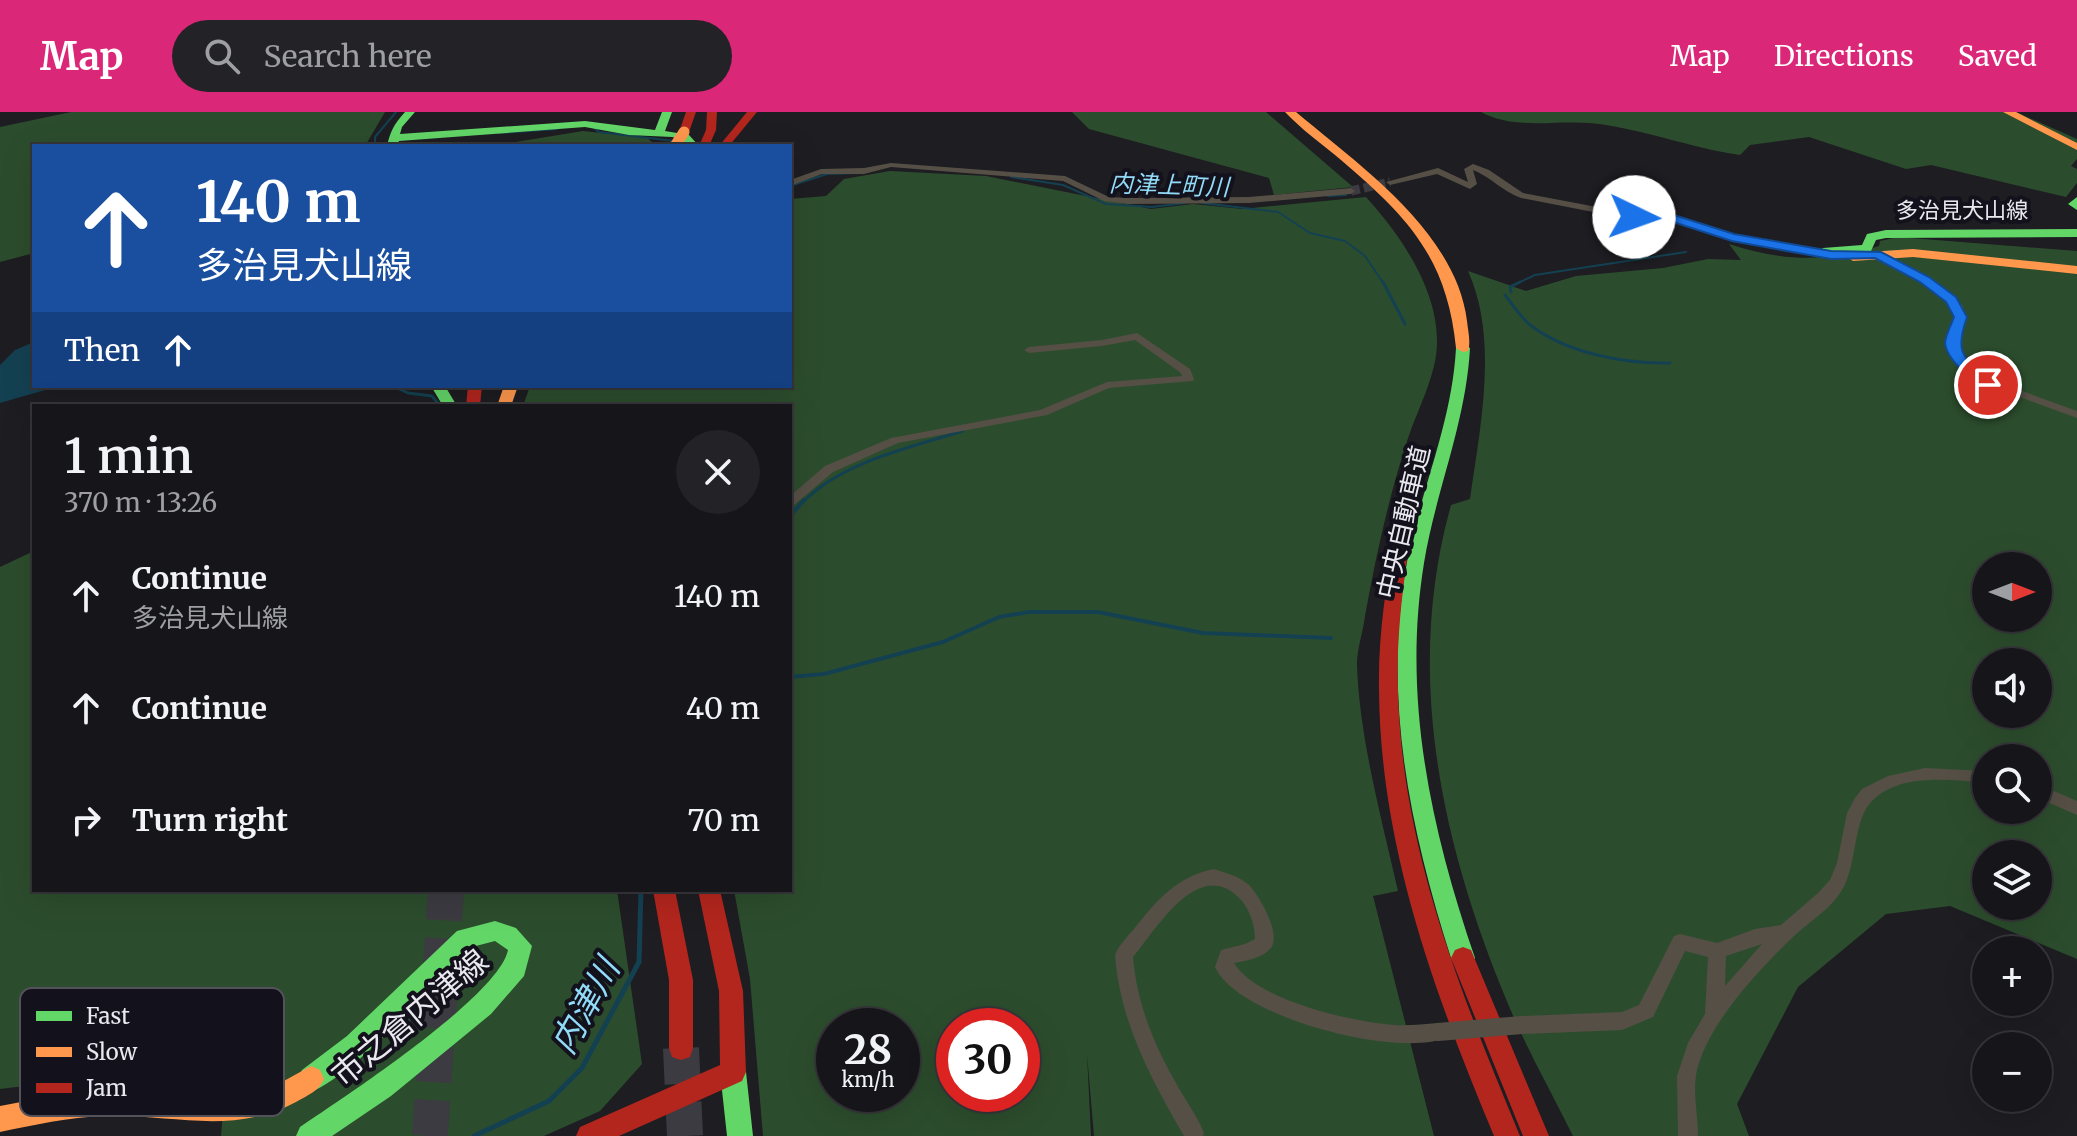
<!DOCTYPE html>
<meta charset="utf-8">
<style>
body{margin:0;font-family:Merriweather,"Noto Sans JP",serif;background:#232327;color:#f1f3f6;height:100vh;display:flex;flex-direction:column;font-size:30px;white-space:nowrap}
*{box-sizing:border-box;margin:0}
p{font-size:26px;color:#9e9fa2}
.icon{flex:none;width:44px;height:44px;fill:none;stroke:currentColor;stroke-width:2;stroke-linecap:round;stroke-linejoin:round}
.map{position:relative;flex:1;overflow:hidden}
.panel{position:absolute;left:32px;top:292px;width:760px;height:488px;display:flex;flex-direction:column;background:#16161a;border-radius:0px;box-shadow:0 8px 32px #0002,0 0 0 2px #353539}
.panel>*{flex:none}
.top-card{position:absolute;left:32px;top:32px;width:760px;height:244px;border-radius:0px;box-shadow:0 8px 32px #0002,0 0 0 2px #353539;background:#1a4fa0;color:#fff;overflow:hidden}
.needle{width:52px;rotate:90deg}
.tools{position:absolute;left:1972px;top:440px;display:grid;gap:16px}
.tools a{display:grid;place-items:center;width:80px;height:80px;border-radius:50%;background:#16161a;box-shadow:0 8px 32px #0002,0 0 0 2px #353539;font-size:40px}
.speed{position:absolute;left:816px;top:896px;display:flex;gap:16px;font-size:40px;font-weight:700;text-align:center}
.speed>*{display:grid;place-content:center;width:104px;height:104px;border-radius:50%;background:#16161a;box-shadow:0 8px 32px #0002,0 0 0 2px #353539;line-height:1}
.speed small{font-size:20px;font-weight:400}
.speed .limit{border:12px solid #d22;background:#fff;color:#111}
.pin{position:absolute;display:grid;place-items:center;width:68px;height:68px;color:#fff;margin:-34px;border:4px solid #fff;border-radius:50%;box-shadow:0 2px 8px #0007}
.me{position:absolute;width:88px;margin:-44px;rotate:93deg;stroke-linejoin:round;filter:drop-shadow(0 0 6px #0008)}
.turn{display:flex;align-items:center;gap:28px;height:168px;padding:0 32px;font-size:36px}
.turn .icon{width:104px;height:104px;stroke-width:2.5}
.turn b{display:block;font-size:56px;line-height:68px}
.then{display:flex;align-items:center;height:76px;padding:0 32px;background:#0003;gap:16px;font-size:30px}
.round{display:grid;place-items:center;flex:none;width:84px;height:84px;border-radius:42px;background:#232327}
.headline{display:flex;align-items:center;justify-content:space-between;height:136px;padding:0 32px}
h1{font-size:48px;font-weight:600;line-height:60px}
ul{padding:0;list-style:none}
li{display:flex;align-items:center;gap:24px;height:112px;padding:0 32px}
li div{flex:1}
li b{display:block;font-size:30px}
li em{font-style:normal}
header{display:flex;align-items:center;gap:48px;box-sizing:border-box;height:112px;padding:0 40px;background:#db2777;color:#fff}
header strong{font-size:38px}
nav{display:flex;gap:44px;margin-inline-start:auto;font-size:28px}
.search{width:560px;height:72px;background:#232327;display:flex;align-items:center;gap:20px;box-sizing:border-box;padding:0 28px;border-radius:44px;color:#9e9fa2;font-size:30px}
.map>svg:first-child{display:block}
.forest{fill:#2c4d2d;fill-rule:evenodd}
.water{fill:#144152}
.lines{fill:none;stroke-linecap:round;stroke-linejoin:round}
.stream-far3{stroke:#144152;stroke-width:2}
.stream-far2{stroke:#144152;stroke-width:3}
.stream-far1{stroke:#144152;stroke-width:4}
.stream{stroke:#144152;stroke-width:5}
.street-tunnel{stroke:#3c3b41;stroke-width:9;stroke-dasharray:9 4;stroke-linecap:butt}
.highway-tunnel{stroke:#3c3b41;stroke-width:36;stroke-dasharray:36 18;stroke-linecap:butt}
.street{fill:#554f45;fill-rule:evenodd}
.fast{fill:#63d668;fill-rule:evenodd}
.slow{fill:#ff974d;fill-rule:evenodd}
.jam{fill:#b3261e;fill-rule:evenodd}
.street-bridge{stroke:#554f45;stroke-width:18}
.slow-bridge{stroke:#ff974d;stroke-width:11}
.route{fill:#1a73e8;stroke:#114b97;stroke-width:2}
.labels{text-anchor:middle;dominant-baseline:central;stroke-width:8;stroke-linejoin:round;paint-order:stroke}
.far-street-label{font-size:22px;fill:#e9e8ef;stroke:#13111b}
.far-water-label{font-size:24px;font-style:italic;fill:#91daf8;stroke:#13111b}
.street-label{font-size:26px;fill:#e9e8ef;stroke:#13111b}
.near-street-label{font-size:32px;fill:#e9e8ef;stroke:#13111b}
.near-water-label{font-size:34px;font-style:italic;fill:#91daf8;stroke:#13111b}
.key{fill:#13111b;stroke:#53525b;stroke-width:2}
.key-label{font-size:22px;fill:#e9e8ef}
</style>
<header>
<strong>Map</strong>
<div class="search"><svg class="icon" aria-label="search" viewBox="0 0 24 24"><circle cx="10" cy="10" r="6"/><path d="M15 15l6 6"/></svg>Search here</div>
<nav><a>Map</a><a>Directions</a><a>Saved</a></nav>
</header>
<div class="map">
<svg width="2077" height="1024" viewBox="0 0 2077 1024">
<rect width="100%" height="100%" fill="#1d1d22"/>
<path class="forest" d="M71,0H385L365,34H34V141L0,150V15Z
M1072,0H1266L1353,75L1274,83L1269,66L1089,17Z
M1481,0H2016L2077,27V47L2071,54L2077,57V71L2066,85L1931,53L1906,57L1809,25L1750,33L1740,43C1690,36 1641,16 1590,11C1554,8 1514,18 1481,0Z
M583,19L647,26L657,34H492Z
M890,59L986,64L1151,97L1193,92L1242,97L1366,85C1405,128 1449,193 1434,254C1427,283 1412,310 1404,339C1387,392 1375,449 1365,504C1363,520 1357,537 1357,552C1359,625 1382,708 1398,779L1373,784L1434,1024H1094L1087,942L1091,1024H763L750,867L734,778H790V294H523L530,274H790V87L826,84L844,67ZM834,914H902V982H834ZM954,914H1022V982H954Z
M1898,125L2077,139V847L1950,794L1886,802L1798,875L1737,992L1749,1024H1573C1551,979 1525,934 1506,887C1441,730 1404,560 1451,393L1470,387C1480,315 1499,228 1468,159L1526,179L1576,164L1663,156L1708,147L1741,148L1729,132C1780,149 1827,151 1879,134L1880,129ZM1986,454H2038V506H1986ZM1986,550H2038V602H1986ZM1986,646H2038V698H1986ZM1986,742H2038V794H1986Z
M34,439V778H617L642,952L600,999L544,1024H221L225,975L130,961L0,977V455Z"/>
<path class="water" d="M34,230V274H59L0,291V253L15,238Z"/>
<g class="lines">
<path class="stream-far3" d="M594,16L599,20L674,29
M499,21L557,17
M375,33V25L396,0
M375,33L384,32
M1011,65L1063,73L1106,92L1152,95L1185,91
M790,74L827,62L859,61
M1328,84L1346,83
M1202,91L1278,100L1310,121L1345,129L1365,144L1384,172
M1516,172L1535,163L1686,140"/>
<path class="stream-far2" d="M1383,170L1405,212
M1511,180L1510,175L1520,170
M1505,183C1512,192 1520,204 1529,212C1565,241 1625,252 1670,251
M393,274L408,281L432,284L440,294
M803,390C842,350 911,335 963,319"/>
<path class="stream-far1" d="M790,404L804,388
M790,565L824,562L943,530L999,505L1029,500H1098L1203,521L1331,526"/>
<path class="stream" d="M474,1024L549,989L582,956L639,850L641,778"/>
<path class="street-tunnel" d="M1351,79L1390,70"/>
<path class="highway-tunnel" d="M681,936L685,1024
M430,1024L446,778"/>
<path class="street" d="M891,51L1065,64L1109,85L1128,86L1249,85L1351,76L1355,79L1351,82L1249,91L1128,92L1104,89L1063,69L891,55L864,62H822L790,74V68L821,57L864,56Z
M1473,52L1489,58L1523,81L1634,102L1674,104L1733,122L1823,137L1828,140L1823,143L1732,128L1673,110L1634,108L1521,86C1503,80 1491,65 1473,58L1477,72L1470,77L1437,62L1390,73L1386,70L1438,56L1468,70L1464,57Z
M1874,141H1880L1941,174L1963,194L1966,212L1957,229L1958,237L1978,263L2077,299V306L1970,267L1948,237L1947,229L1956,212L1953,195L1935,178L1874,145Z
M1137,221L1190,257L1194,267L1193,269L1109,276L1047,303L898,331L833,360L794,393L790,394V384L825,354L891,326L1040,298L1107,270L1182,264L1181,261L1135,228L1102,234L1029,241L1024,238L1029,235L1102,228Z
M1925,656L1986,659V671C1951,668 1903,661 1874,687C1852,706 1858,752 1842,778C1831,797 1810,809 1794,824C1759,858 1705,914 1696,963C1693,983 1698,1004 1698,1024H1678L1677,964L1688,931L1705,902L1708,845L1685,839L1653,905L1622,918L1522,922L1515,919L1513,913L1515,907L1522,904L1622,900L1639,893L1674,824L1680,822L1717,831L1755,817L1781,813L1818,781L1830,768L1837,751L1847,701L1855,686L1862,677L1888,664ZM1762,832L1725,874L1726,844Z
M2038,672L2077,689V703L2038,686Z
M1214,757C1226,761 1239,764 1249,773C1259,783 1283,824 1270,837C1262,846 1246,849 1234,851C1256,888 1352,910 1394,913C1409,914 1423,912 1438,911L1445,914L1448,920L1445,926C1396,946 1237,905 1215,855L1221,838L1245,832L1255,827C1255,811 1248,793 1236,783C1196,748 1155,819 1133,845C1137,891 1153,931 1176,971C1185,988 1197,1003 1204,1021L1203,1024H1184C1151,967 1120,910 1115,843C1119,833 1127,825 1134,817C1156,789 1177,764 1214,757Z"/>
<path class="fast" d="M405,0H415L402,15L400,22L585,9L655,18L662,0H672L665,19L689,23L699,34H688L681,27L672,25L629,23L585,15L399,29L397,34H387C390,21 393,13 405,0Z
M2077,85V98L2068,92Z
M2077,117V125L1886,126L1876,128L1871,139L1867,140L1823,144L1817,140L1823,136L1862,133L1867,122L1886,118Z
M1463,232L1470,236C1466,311 1436,378 1424,451C1402,587 1431,717 1475,846L1471,854L1463,857L1455,854L1451,846C1410,717 1382,585 1407,450C1421,377 1452,311 1456,236Z
M431,274H445L457,294H443Z
M495,809L516,816L532,834L524,864L491,902L391,984L332,1024H296L300,1015C343,986 499,884 508,838L495,829L472,835C433,873 357,961 311,980L302,976L298,967L302,958L347,924L457,819Z
M733,948L742,951L746,960L753,1024H727L720,960L724,951Z"/>
<path class="slow" d="M1285,0H1296C1359,53 1456,120 1467,209C1468,219 1471,230 1468,239L1463,240L1456,236C1447,146 1408,105 1341,48C1322,32 1302,18 1285,0Z
M2003,0H2016L2077,31V38Z
M1913,137L2077,154V162L1913,145L1853,149L1847,145L1853,141Z
M504,274H518L511,294H497Z
M311,954L320,958L324,967C319,979 308,983 296,990C232,1024 173,1002 104,1004C69,1005 34,1013 0,1020V994L58,983L101,978L236,987L273,975Z"/>
<path class="jam" d="M686,0H696L689,20L684,23L679,20Z
M707,0H717L716,18L709,34H699L706,18Z
M747,0H757L729,34H719Z
M468,274H482L480,294H466Z
M1402,420L1410,425C1403,475 1396,526 1398,576C1401,735 1460,879 1520,1024H1494C1434,880 1380,734 1379,577C1378,526 1386,475 1394,425Z
M653,778H675L693,868V936L690,945L681,948L672,945L669,936V868Z
M698,778H720L743,879L746,960L742,969L619,1024H576L580,1015L720,953L719,879Z
M1463,835L1471,838L1549,1024H1523L1451,846L1455,838Z"/>
<path class="street-bridge" d="M1438,920L1522,913"/>
<path class="slow-bridge" d="M675,34L684,20"/>
</g>
<path class="route" d="M1634,101L1674,103L1734,122L1831,139L1881,140L1929,165L1956,185L1967,205C1952,248 1968,246 1996,273L1988,277C1975,273 1945,246 1945,230C1946,223 1951,213 1954,205L1946,190L1920,170L1875,146L1831,147L1732,129L1673,110L1630,107V102Z"/>
<g class="labels">
<g class="far-street-label">
<text x="1962" y="98">多治見犬山線</text>
</g>
<g class="far-water-label">
<text transform="translate(1169 73) rotate(2)">内津上町川</text>
</g>
<g class="street-label">
<text transform="translate(1403 410) rotate(-77)">中央自動車道</text>
</g>
<g class="near-street-label">
<text transform="translate(410 906) rotate(-40)">市之倉内津線</text>
</g>
<g class="near-water-label">
<text transform="translate(585 894) rotate(-61)">内津川</text>
</g>
</g>
<rect x="20" y="876" width="264" height="128" rx="12" class="key"/>
<rect x="36" y="899" width="36" height="10" fill="#63d668"/>
<rect x="36" y="935" width="36" height="10" fill="#ff974d"/>
<rect x="36" y="971" width="36" height="10" fill="#b3261e"/>
<g class="key-label">
<text x="86" y="912">Fast</text>
<text x="86" y="948">Slow</text>
<text x="86" y="984">Jam</text>
</g>
</svg>
<div class="tools">
<a><svg class="needle" viewBox="-14 -14 28 28"><path d="M0-13l5 13h-10z" fill="#e53935"/><path d="M0 13l5-13h-10z" fill="#9e9fa2"/></svg></a>
<a><svg class="icon" aria-label="sound" viewBox="0 0 24 24"><path d="M4 9h4l5-4v14l-5-4H4zM17 9q2 3 0 6"/></svg></a>
<a><svg class="icon" aria-label="search" viewBox="0 0 24 24"><circle cx="10" cy="10" r="6"/><path d="M15 15l6 6"/></svg></a>
<a><svg class="icon" aria-label="layers" viewBox="0 0 24 24"><path d="M12 4l9 5-9 5-9-5zM3 14l9 5 9-5"/></svg></a>
<a>+</a>
<a>−</a>
</div>
<div class="speed"><div>28<small>km/h</small></div><div class="limit">30</div></div>
<div class="pin" style="left:1988px;top:273px;background:#d93025"><svg class="icon" aria-label="arrive" viewBox="0 0 24 24"><path d="M6 21V4h12l-3 4 3 4H6"/></svg></div>
<svg class="me" style="left:1634px;top:105px" viewBox="-20 -20 40 40"><circle r="19" fill="#fff"/><path d="M0-13L10 11 0 6-10 11z" fill="#1a73e8"/></svg>
<div class="top-card">
<div class="turn"><svg class="icon" aria-label="ahead" viewBox="0 0 24 24"><path d="M12 20V5M6 11l6-6 6 6"/></svg><div><b>140 m</b>多治見犬山線</div></div>
<div class="then">Then<svg class="icon" aria-label="ahead" viewBox="0 0 24 24"><path d="M12 20V5M6 11l6-6 6 6"/></svg></div>
</div>
<section class="panel">
<div class="headline"><div><h1>1 min</h1><p>370 m · 13:26</p></div><a class="round"><svg class="icon" aria-label="close" viewBox="0 0 24 24"><path d="M6 6l12 12M18 6L6 18"/></svg></a></div>
<ul>
<li><svg class="icon" aria-label="ahead" viewBox="0 0 24 24"><path d="M12 20V5M6 11l6-6 6 6"/></svg><div><b>Continue</b><p>多治見犬山線</p></div><em>140 m</em></li>
<li><svg class="icon" aria-label="ahead" viewBox="0 0 24 24"><path d="M12 20V5M6 11l6-6 6 6"/></svg><div><b>Continue</b></div><em>40 m</em></li>
<li><svg class="icon" aria-label="right" viewBox="0 0 24 24"><path d="M7 20v-9h11M14 6l5 5-5 5"/></svg><div><b>Turn right</b></div><em>70 m</em></li>
</ul>
</section>
</div>
